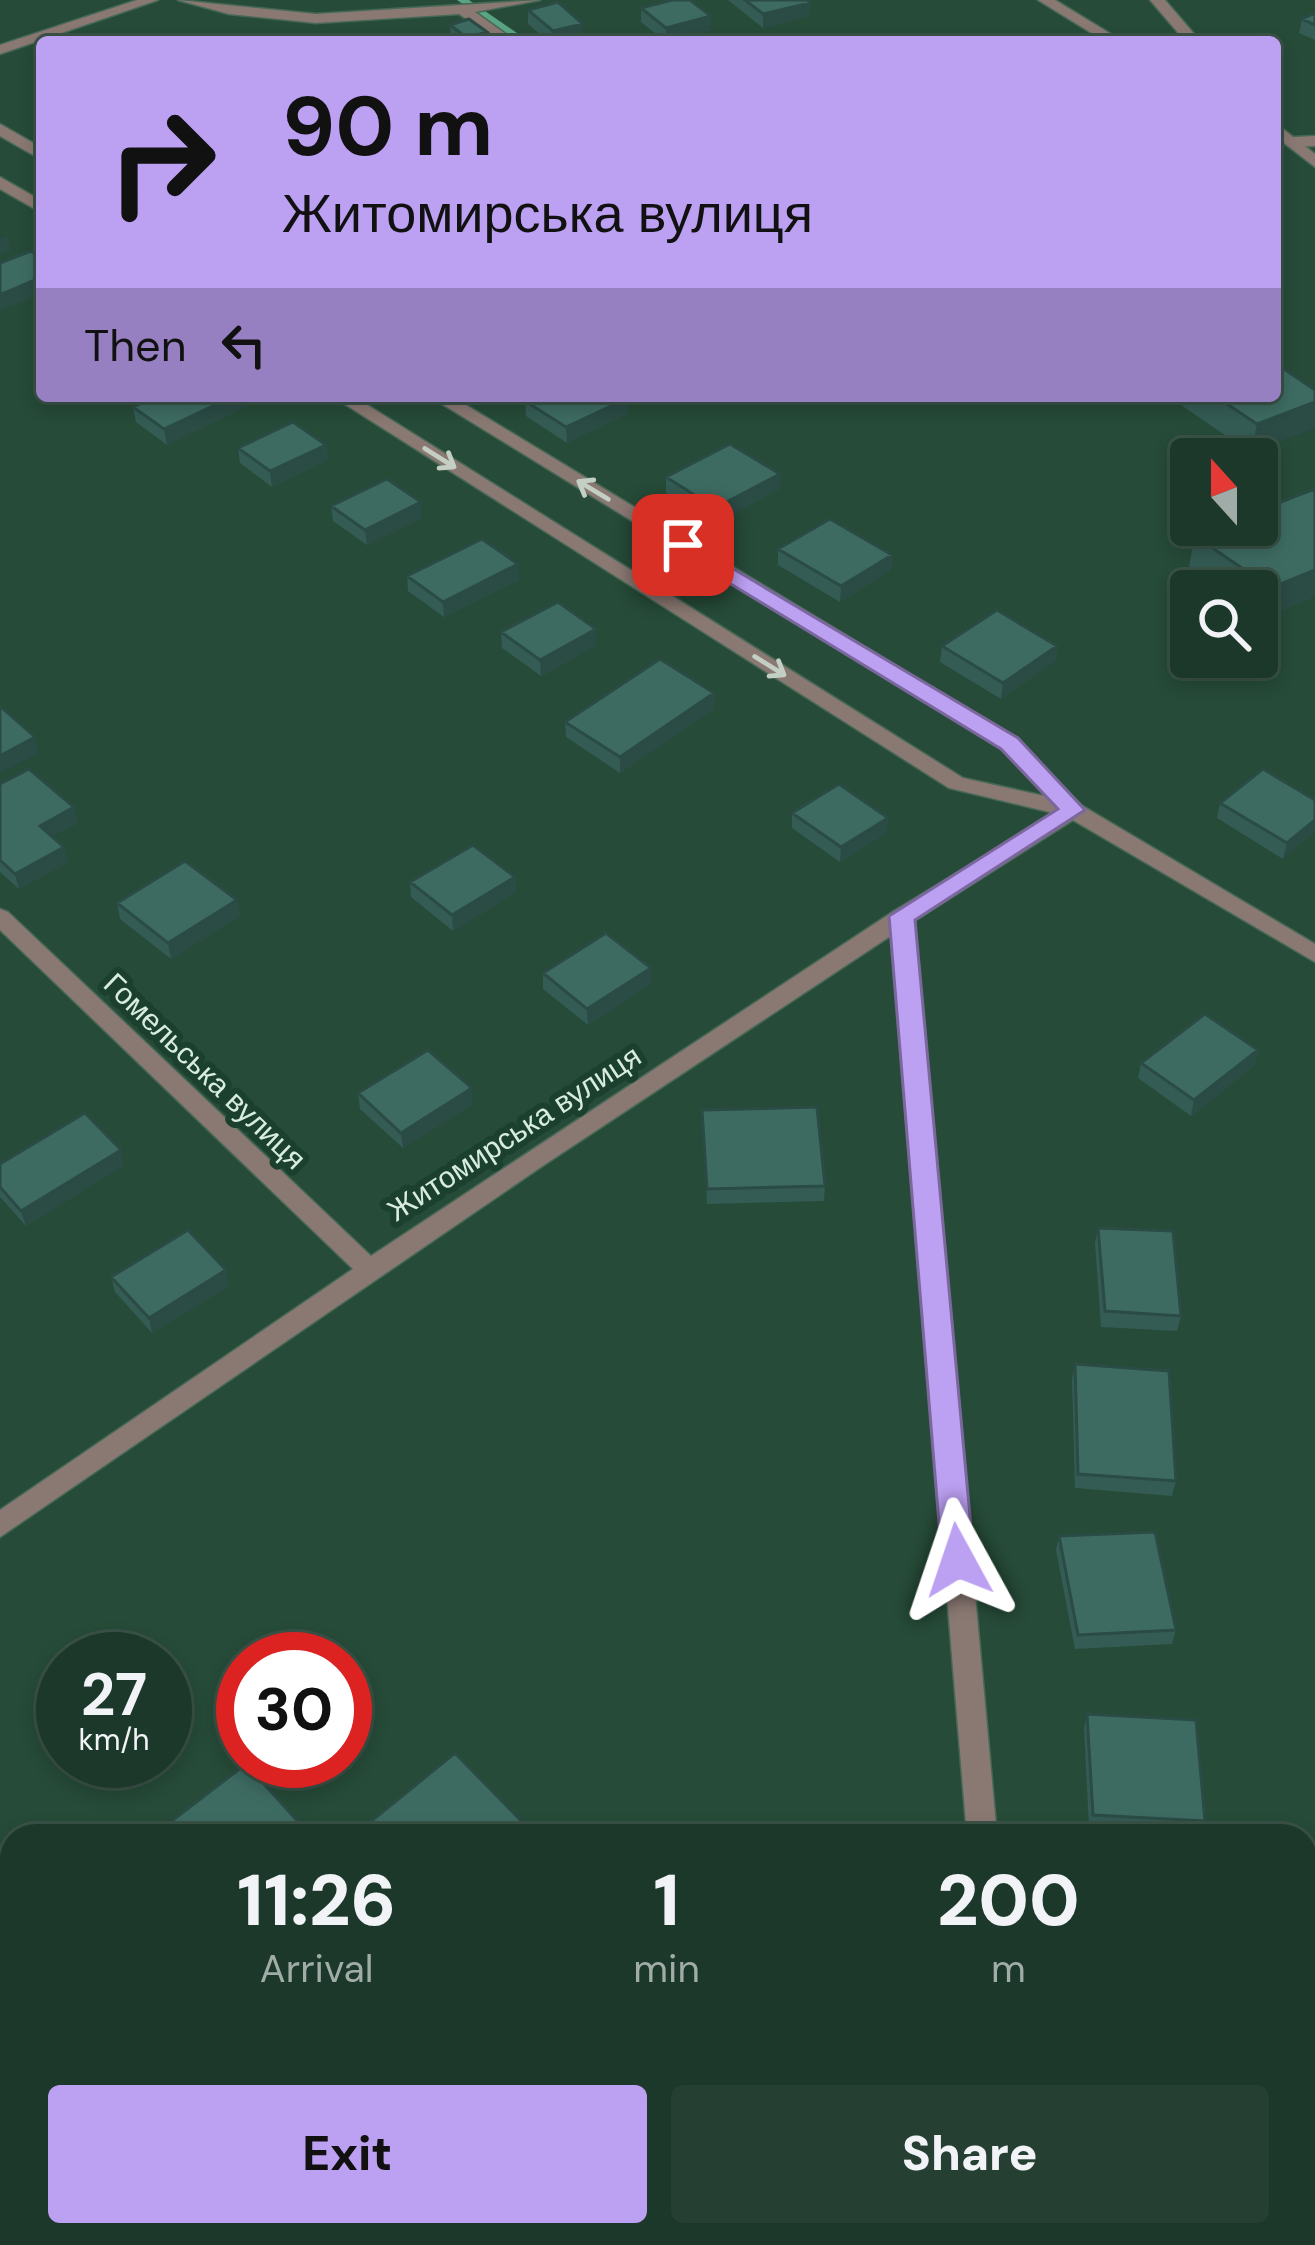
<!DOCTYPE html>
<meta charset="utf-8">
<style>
body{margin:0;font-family:"DM Sans",sans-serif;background:#253f32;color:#f1f3f6;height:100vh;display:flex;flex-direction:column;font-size:45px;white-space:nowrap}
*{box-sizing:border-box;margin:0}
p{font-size:39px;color:#a0aca8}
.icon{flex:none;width:66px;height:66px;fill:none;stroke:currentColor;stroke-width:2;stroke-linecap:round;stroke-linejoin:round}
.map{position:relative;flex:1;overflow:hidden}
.drawer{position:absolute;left:0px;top:1824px;width:1317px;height:423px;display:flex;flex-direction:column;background:#1c382a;border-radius:36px 36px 0 0;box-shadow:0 6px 18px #0003,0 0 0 3px #3a5247}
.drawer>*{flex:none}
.guide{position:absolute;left:36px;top:36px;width:1245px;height:366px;border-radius:12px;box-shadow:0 6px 18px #0003,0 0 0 3px #3a5247;background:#bca0f2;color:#111;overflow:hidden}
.needle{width:78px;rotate:339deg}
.fabs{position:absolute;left:1170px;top:438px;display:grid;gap:24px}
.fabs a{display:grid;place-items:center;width:108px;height:108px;border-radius:12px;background:#1c382a;box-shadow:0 6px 18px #0003,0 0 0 3px #3a5247;font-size:60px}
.speed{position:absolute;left:36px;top:1632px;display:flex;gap:24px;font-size:60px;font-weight:700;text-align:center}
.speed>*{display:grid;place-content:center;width:156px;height:156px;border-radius:50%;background:#1c382a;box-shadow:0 6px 18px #0003,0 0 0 3px #3a5247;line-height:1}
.speed small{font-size:30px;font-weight:400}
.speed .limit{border:18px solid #d22;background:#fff;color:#111}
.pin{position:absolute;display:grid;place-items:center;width:102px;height:102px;color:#fff;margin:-51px;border-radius:24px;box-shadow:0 6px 18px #0006}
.me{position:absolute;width:132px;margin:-66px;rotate:355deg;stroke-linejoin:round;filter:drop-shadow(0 0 9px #0008)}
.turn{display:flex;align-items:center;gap:42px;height:252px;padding:0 48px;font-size:54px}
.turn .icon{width:156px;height:156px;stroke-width:2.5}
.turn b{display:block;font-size:84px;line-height:102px}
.then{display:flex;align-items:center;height:114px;padding:0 48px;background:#0003;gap:24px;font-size:45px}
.eta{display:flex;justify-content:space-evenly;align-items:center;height:204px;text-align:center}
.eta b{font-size:72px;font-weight:800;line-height:84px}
.cta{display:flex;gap:24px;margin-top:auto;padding:24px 48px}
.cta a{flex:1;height:138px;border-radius:12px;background:#bca0f2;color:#111;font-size:48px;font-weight:800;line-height:138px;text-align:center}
.cta a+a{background:#253f32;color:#f1f3f6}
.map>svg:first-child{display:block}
.green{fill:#706522}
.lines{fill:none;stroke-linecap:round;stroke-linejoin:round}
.stream{fill:#59a482;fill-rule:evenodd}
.service-casing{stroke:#466856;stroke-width:3}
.minor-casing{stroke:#466856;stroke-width:3}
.tertiary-casing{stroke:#466856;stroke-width:3}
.service{fill:#8a7872;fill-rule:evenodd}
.minor{fill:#8a7872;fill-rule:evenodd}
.tertiary{fill:#8a7872;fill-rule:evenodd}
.wall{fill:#345c54}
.shaded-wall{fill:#2b4b45}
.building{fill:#3d6b62;stroke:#2b4b45;stroke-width:3}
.oneway{stroke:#c4cfc4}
.route{fill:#bca0f2;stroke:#7a689d;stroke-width:3}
.labels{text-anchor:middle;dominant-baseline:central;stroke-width:12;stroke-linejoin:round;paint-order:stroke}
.street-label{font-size:30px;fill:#d8ece0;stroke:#1b402e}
</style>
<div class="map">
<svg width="1315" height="2245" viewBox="0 0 1315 2245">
<rect width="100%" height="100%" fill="#264b38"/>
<path class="green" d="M378,2235H628L618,2245H367Z"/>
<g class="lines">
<path class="stream" d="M457,0H469L530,42H517Z"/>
<g class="service-casing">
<path id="service" d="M1315,136V146L1294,147L1286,142L1294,137Z"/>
</g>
<g class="minor-casing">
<path id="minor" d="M137,0H158L0,54V45Z
M178,0L316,14L540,0L475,12L517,42H500L459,14L316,23L229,14Z
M1038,0H1055L1124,42H1106Z
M1150,0H1165L1201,42H1186Z
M1275,123L1315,154V167L1275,136Z
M1073,803L1081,805L1084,810L1081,815L914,921L997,1836H967L892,935L541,1167L0,1537V1510L353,1269L0,930V909L8,912L371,1256L894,911Z
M999,2235H1033L1034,2245H1000Z"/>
</g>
<g class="tertiary-casing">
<path id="tertiary" d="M0,124L42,148V160L0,136Z
M0,177L42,201V213L0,189Z
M332,396H353L963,778L1049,797L1003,749L429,396H451L1017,739L1081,805L1315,944V962L1066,816L949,788Z"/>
</g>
<use href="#service" class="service"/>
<use href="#minor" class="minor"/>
<use href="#tertiary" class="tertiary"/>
</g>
<path class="wall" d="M728,0H807L810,3L809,16L763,28Z
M641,8L711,30L666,42L641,22Z
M528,10L583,24V38L567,42H549L528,24Z
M1315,13V40L1299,33L1302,19Z
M450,25L487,32V42H455L451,39Z
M42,302V323L38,320L35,305Z
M157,396H245L247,406L167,445L136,422L133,407Z
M494,396H527L510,405Z
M1168,396H1275L1251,453Z
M525,401L628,413L567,443L526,416Z
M326,445L328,460L272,487L240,463L238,448Z
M780,474L779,489L715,524L666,493V477Z
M1315,489V596L1264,618L1257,613V591H1226L1189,566L1195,536Z
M331,506L422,518L367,545L333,521Z
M778,549L892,555L891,570L840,602L778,565Z
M407,576L519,580L444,617L408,591Z
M501,632L597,645L541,676L502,648Z
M942,646H1057L1055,661L1001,699L940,662Z
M714,693V709L620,773L566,737L565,722Z
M0,784L78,823L52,836L64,847L68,862L19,889L0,872Z
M1315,800L1283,859L1217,818L1220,803Z
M792,813L888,818L886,833L840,862L792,828Z
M515,877L516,892L453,931L411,897L410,882Z
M237,900L240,916L171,959L120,919L117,903Z
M651,968V984L588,1025L543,989V973Z
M1258,1050L1254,1066L1191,1116L1138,1078L1141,1063Z
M358,1093L473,1104L403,1148L360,1109Z
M702,1110L825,1186L824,1201L707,1204Z
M0,1164L124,1165L26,1226L0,1197Z
M1098,1228L1181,1316L1177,1331L1101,1327L1095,1243Z
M111,1277L229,1286L152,1333L115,1292Z
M1075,1364L1176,1481L1172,1496L1075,1488L1072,1379Z
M1059,1536L1176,1630L1172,1644L1075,1649L1056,1550Z
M1087,1714L1205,1821L1201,1834L1089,1828L1084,1728Z"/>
<path class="shaded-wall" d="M810,3L809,16L763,28V14Z
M711,16V30L666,42V28Z
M583,24V38L567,42H553V31Z
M487,32V42H468L467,38Z
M8,236L11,251L0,255V239Z
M42,277V293L0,311V295Z
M234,396H245L247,406L167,445L164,429Z
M509,396H527L510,405Z
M628,398V413L567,443L566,427Z
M1315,402V428L1251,453L1257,424Z
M326,445L328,460L272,487L270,471Z
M780,474L779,489L715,524V508Z
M421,502L422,518L367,545L365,530Z
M892,555L891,570L840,602L841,586Z
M518,564L519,580L444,617L443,602Z
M1315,570V596L1264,618L1271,588Z
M596,629L597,645L541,676L540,660Z
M1057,646L1055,661L1001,699L1003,683Z
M714,693V709L620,773V757Z
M35,737L39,753L0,773V756Z
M74,807L78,823L43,841L40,826Z
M888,818L886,833L840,862L841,847Z
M1315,820V832L1283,859L1287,843Z
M64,847L68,862L19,889L15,874Z
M515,877L516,892L453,931L452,915Z
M237,900L240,916L171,959L168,943Z
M651,968V984L588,1025L587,1009Z
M1258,1050L1254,1066L1191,1116L1194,1100Z
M472,1088L473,1104L403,1148L401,1133Z
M121,1150L124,1165L26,1226L21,1211Z
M226,1270L229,1286L152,1333L149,1318Z
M12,2206V2235H14L0,2245V2215Z
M224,2235H243L231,2245H228Z"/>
<path class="building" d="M672,0H690L711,16L666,28L641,8Z
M745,0H807L810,3L763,14Z
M558,2L583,24L553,31L528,10Z
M1315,13V25L1302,19Z
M469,19L487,32L467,38L450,25Z
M31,251L42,259V277L0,295V263Z
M1275,363L1315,390V402L1257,424L1215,396H1275Z
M157,396H234L164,429L133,407Z
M535,396H625L628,398L566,427L525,401Z
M293,422L326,445L270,471L238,448Z
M730,444L780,474L715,508L666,477Z
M387,479L421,502L365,530L331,506Z
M1315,489V570L1271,588L1195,536L1222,525H1257V511Z
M830,519L892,555L841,586L778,549Z
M482,539L518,564L443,602L407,576Z
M558,602L596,629L540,660L501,632Z
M997,610L1057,646L1003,683L942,646Z
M660,659L714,693L620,757L565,722Z
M0,706L35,737L0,756Z
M29,769L74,807L40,826L64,847L15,874L0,860V784Z
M1263,769L1315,800V820L1287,843L1220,803Z
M839,784L888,818L841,847L792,813Z
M473,845L515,877L452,915L410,882Z
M185,861L237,900L168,943L117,903Z
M606,933L651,968L587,1009L543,973Z
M1205,1014L1258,1050L1194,1100L1141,1063Z
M428,1050L472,1088L401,1133L358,1093Z
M817,1107L825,1186L707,1189L702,1110Z
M85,1113L121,1150L21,1211L0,1187V1164Z
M1098,1228L1173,1231L1181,1316L1105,1311Z
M188,1230L226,1270L149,1318L111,1277Z
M1075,1364L1169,1371L1176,1481L1078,1474Z
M1155,1532L1176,1630L1078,1635L1059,1536Z
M1087,1714L1196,1720L1205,1821L1093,1815Z
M455,1753L536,1836H353Z
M246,1764L311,1836H152Z
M0,1980L12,1995V2206L0,2215Z
M1139,2235H1246L1247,2245H1140Z"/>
<defs><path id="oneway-shaft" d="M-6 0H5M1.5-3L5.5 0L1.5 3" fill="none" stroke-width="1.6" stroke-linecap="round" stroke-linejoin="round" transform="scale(3)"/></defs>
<g class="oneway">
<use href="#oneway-shaft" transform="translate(440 458) rotate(32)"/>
<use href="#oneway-shaft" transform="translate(593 490) rotate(-149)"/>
<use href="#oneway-shaft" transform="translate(770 666) rotate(32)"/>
</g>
<path class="route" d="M683,539L1018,738L1085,810L915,920L974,1560L969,1570L958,1574L947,1570L942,1560L889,916L1058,809L1001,749L675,550L672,545Z"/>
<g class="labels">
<g class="street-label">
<text transform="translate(205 1071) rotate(44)">Гомельська вулиця</text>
<text transform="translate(514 1133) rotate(-33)">Житомирська вулиця</text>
</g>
</g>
</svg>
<div class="fabs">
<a><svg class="needle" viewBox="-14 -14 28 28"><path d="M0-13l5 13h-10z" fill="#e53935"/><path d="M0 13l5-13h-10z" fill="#a0aca8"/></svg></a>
<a><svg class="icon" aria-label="search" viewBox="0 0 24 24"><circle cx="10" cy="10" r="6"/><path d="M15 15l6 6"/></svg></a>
</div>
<div class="speed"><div>27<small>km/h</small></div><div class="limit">30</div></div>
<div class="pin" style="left:683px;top:545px;background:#d93025"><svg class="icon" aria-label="arrive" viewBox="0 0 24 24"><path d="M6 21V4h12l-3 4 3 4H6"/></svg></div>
<svg class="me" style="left:958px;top:1560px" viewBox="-20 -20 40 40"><path d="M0-17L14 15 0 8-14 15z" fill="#bca0f2" stroke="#fff" stroke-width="4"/></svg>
<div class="guide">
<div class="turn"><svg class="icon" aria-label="right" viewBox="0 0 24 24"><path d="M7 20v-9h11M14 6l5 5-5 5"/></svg><div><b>90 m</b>Житомирська вулиця</div></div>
<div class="then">Then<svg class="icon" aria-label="left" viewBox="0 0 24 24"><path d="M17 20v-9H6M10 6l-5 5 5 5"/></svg></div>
</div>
<section class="drawer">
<div class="eta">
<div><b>11:26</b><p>Arrival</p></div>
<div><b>1</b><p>min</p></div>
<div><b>200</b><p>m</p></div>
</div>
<div class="cta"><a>Exit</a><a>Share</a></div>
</section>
</div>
